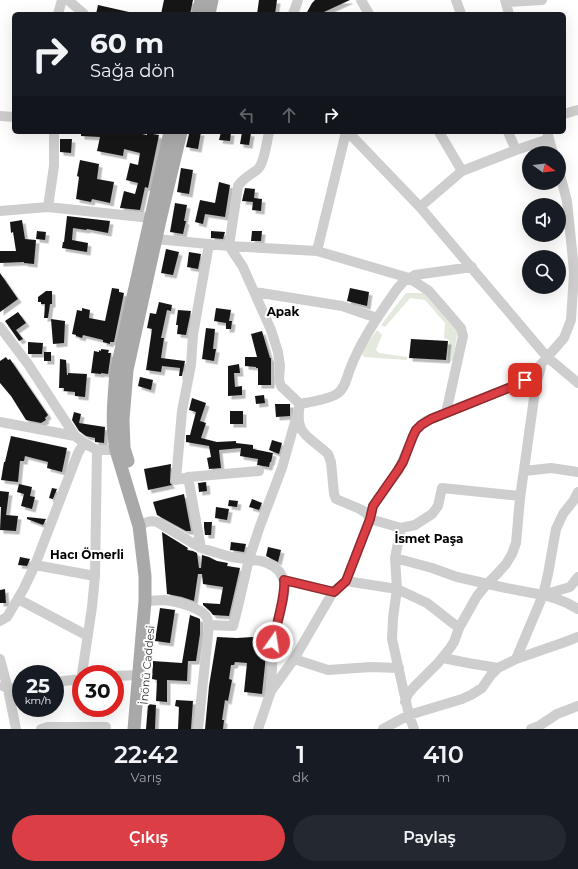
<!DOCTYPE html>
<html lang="tr">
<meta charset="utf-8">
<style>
body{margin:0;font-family:Montserrat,sans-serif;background:#242831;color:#f1f3f6;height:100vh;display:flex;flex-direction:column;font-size:15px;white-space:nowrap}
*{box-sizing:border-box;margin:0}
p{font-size:13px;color:#9ea1a6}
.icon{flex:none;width:22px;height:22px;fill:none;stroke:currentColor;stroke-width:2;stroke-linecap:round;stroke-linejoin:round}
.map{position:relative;height:729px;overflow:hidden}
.side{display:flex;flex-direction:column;background:#171b24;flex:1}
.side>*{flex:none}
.top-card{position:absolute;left:12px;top:12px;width:554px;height:122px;border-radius:6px;box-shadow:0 4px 16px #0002;background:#171b24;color:#f1f3f6;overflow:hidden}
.needle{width:26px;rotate:105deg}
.buttons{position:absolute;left:522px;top:146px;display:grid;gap:8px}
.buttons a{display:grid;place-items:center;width:44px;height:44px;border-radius:50%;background:#171b24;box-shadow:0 4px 16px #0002;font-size:20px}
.speed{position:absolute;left:12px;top:665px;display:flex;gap:8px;font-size:20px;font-weight:700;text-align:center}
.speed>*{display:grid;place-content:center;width:52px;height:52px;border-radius:50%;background:#171b24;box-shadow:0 4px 16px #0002;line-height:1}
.speed small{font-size:10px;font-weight:400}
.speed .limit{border:6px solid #d22;background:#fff;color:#111}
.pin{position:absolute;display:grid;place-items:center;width:34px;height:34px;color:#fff;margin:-17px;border-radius:8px;box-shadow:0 2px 6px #0006}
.me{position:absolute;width:44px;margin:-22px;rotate:13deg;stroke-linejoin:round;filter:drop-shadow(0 0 3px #0008)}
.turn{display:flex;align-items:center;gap:14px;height:84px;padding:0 12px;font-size:18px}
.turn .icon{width:52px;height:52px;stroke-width:2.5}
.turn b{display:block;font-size:28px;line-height:34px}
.lanes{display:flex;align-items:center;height:38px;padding:0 12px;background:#0003;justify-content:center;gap:20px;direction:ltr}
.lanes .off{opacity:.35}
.eta{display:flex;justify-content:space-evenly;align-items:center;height:68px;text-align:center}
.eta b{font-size:24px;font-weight:600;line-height:28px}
.primary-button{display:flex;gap:8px;margin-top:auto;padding:8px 12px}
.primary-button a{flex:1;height:46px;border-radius:24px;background:#db3f45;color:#fff;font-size:16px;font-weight:600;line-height:46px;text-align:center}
.primary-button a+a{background:#242831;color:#f1f3f6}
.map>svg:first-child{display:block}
.green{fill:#e3e9dd}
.building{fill:#181818;filter:url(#shadow)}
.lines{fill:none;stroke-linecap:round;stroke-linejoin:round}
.minor{stroke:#cecece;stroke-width:10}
.major{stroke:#a9a9a9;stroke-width:13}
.route-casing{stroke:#8e292d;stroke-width:10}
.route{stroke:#db3f45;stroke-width:7}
.labels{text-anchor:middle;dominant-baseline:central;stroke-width:4;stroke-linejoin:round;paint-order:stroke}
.street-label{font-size:11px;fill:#313131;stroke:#fff}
.neighbourhood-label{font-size:12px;font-weight:bold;fill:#000;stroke:#fff}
</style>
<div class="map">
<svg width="578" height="729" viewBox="0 0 578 729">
<defs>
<filter id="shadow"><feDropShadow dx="3.5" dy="3.5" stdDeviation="0" flood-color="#0004"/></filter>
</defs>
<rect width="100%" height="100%" fill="#fff"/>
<path class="green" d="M406,293H426L458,329L453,360L449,363L448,358L449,340L444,338L445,323L425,300L410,298L385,327L381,325Z
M377,330L382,335L376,350L379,353L407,357V360L364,357L361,352Z"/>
<path class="building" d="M164,0H193L190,14H161Z
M259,0H277L275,14H257Z
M315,0H350L324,12L322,14H306L312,3Z
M98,5L129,12V14H96Z
M81,132H133L147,135V133L159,135L148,188L145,187L140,210L120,208L124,191L135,194L138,183L126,180L130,163L138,165L140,153L124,149L123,156L97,151L100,137L81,136Z
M194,132H201L198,149L186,147L189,134H193Z
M221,132H231L230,141L219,140Z
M242,132L251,133L249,145L240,144Z
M60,139H72L71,153L60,152Z
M80,160L99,164L97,179L114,182L110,203L92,199L91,202L76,199L79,177L77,176Z
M181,168L193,170L189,194L177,192Z
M219,182L230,185L225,217L205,214L203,224L195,222L200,200L215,203Z
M245,188L255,189L254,198L262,199L261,211L252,210L253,202L242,201Z
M175,203L187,205L184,221H186L183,234L170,232Z
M67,216L110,221L108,233L87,229L86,230L73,228L72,240L88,243L87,252L62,248L63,242H64Z
M22,220L25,239L36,240L34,264L24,263V262L0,263V251H16L13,232L11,233L10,222Z
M37,231L46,232L45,240L36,239Z
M211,231L225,232L223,239L211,238Z
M252,231H262L261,241H251Z
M166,249L179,252L173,275L161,273Z
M189,252L201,254L198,269L187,267Z
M0,273L18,299L0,312Z
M112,288L119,289V292L124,293L114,342H110V344L103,342V340L83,335L82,338L76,336V335L72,334L77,310L82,311V308L90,310L89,318L105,321Z
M350,288L369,292L367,306L347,301Z
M46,291H52V304H50L48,318H44L45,304H41V302H38V297Z
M159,302L172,305L171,311L167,310L161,338H164L161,358L185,361L182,376H179L180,368L162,366L161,372L146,370L152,329L147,328L150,313L156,314Z
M216,308L231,310L229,321H232L231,329H226V323L214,321Z
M178,310L191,311L186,335L177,334L178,325H176Z
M18,312L26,323L16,330L23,339L19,341L5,321Z
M51,319L65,321L64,343L53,344Z
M206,328L215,329L213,349H216L214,361L202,359Z
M262,331L270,358H271V385H258V368H256V367L245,366V357H257L251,334Z
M411,339L448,341L446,360L409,358Z
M28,342L43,343L42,354H28Z
M101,349L109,350L108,353H111L108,374L101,373V374L91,373L94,351L99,352V350L101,351Z
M44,352H51V361H44Z
M6,357L8,360L10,359L48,415L45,418L46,420L41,423L26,420L11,396L0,383V361Z
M60,359L66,360L67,375H68V373L87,374L85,397L75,396V392L64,391V388H59Z
M239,364L240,373H234L235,387L242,386V395L228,396V366Z
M140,377L153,380L151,390L138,386Z
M264,395L265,403L256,404L255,396Z
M192,398L206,403L200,421L206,423L201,438L217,442L236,441V443L253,445V449L273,453L271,462H270L269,467L257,465L258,459L240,456L241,448L219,450L221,468L209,469L207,458L211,457L209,446L186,442V435H190L196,412L189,410Z
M275,404H290V416L276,417Z
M230,411H243V424H230Z
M74,412L81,414L79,423L105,427L104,443L95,442V438L86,436L79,431L72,420Z
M11,436L67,448L62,472L47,468L48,462L25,456L24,461H20L18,482L1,480L4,462H5Z
M272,440L282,443L279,454L269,450Z
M171,464L170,480V483L172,485L148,490L144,469Z
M206,482L207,491L199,492L198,483Z
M19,484L32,487L30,496L35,497L32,509L21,506L24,494L17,492Z
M52,488L57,489L53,499L49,498Z
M0,491L9,492L6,515L18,516L16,531L0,530L1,507H0Z
M184,494L191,531H186L157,515L153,502Z
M252,499L262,503L259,510L249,507Z
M229,500L238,501L237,507L228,506Z
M216,507L229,509L227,520L215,518Z
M27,517L46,519L43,525L27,519Z
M204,522H212L211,535H205L204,527Z
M162,532L188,548L187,550L193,551L197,553L199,568H201L202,555L209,557L217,561L228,563L227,566L240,568L229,616L213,615L210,611L203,605V603L220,604L223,587L203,584L202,574H198L194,601L182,597L167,594Z
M231,542L246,544L244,552L230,550Z
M268,547L281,550L278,562L266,556Z
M20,557L30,559L27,566L18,565Z
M5,589L6,603H0V590Z
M160,608L175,610L170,643L155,641Z
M190,615L198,618L200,619V634L196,661H188L187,681L167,680V702L156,701L157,680L152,679L153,661L182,663Z
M266,636L265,665L262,694L244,692L247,663L235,662L234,665H231L229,679L232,680L228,701L225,700L222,720H224L223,729H205L209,686L217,637L237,638Z
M176,700L193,701L191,729H178L179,707L175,706Z
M148,704L156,705L155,729H146Z"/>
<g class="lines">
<path class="minor" d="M68,0L84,14
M361,0L369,14
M456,0L461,14
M505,0L509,14
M506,2L542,0
M58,14L62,0
M293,14L298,0
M564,114L574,111L578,110
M0,116L14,117
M269,132C267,141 264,163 258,169C251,175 243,178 238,186L229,246L243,267L271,330L278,352L280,366L279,380L281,386L300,404C294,435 308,435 328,454L331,462L334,494L336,499L360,509L366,513L370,519L401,528L415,525L432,514L438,506L442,488L520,496
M348,132L420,207L547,357L578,383
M439,132L462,171
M508,132L516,150
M547,132L553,153
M48,207L54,166V132
M420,207L462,171L516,150L549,139
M0,211L48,207L151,218
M156,239L229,246L317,251L409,278L429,291L461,328L463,336L446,413
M317,251L346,132
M255,292L342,306L377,318
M0,327L28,364L75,436L84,443L97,450H116
M0,422L75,436
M524,471L551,468L578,472
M188,477L259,471
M139,526C146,522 150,520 157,522L201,548L231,557L261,561L267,563L273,566L279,571L284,580L285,585L284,595L273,642L271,691
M401,528L395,558L397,589L393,618L392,639L409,715L414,729
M201,548L188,477L176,480L182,411L191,365L193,335L209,244
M395,558L432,568L457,577L506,588L543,595L557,599L567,603L578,609
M35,565L95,576
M284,580L333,592
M346,581L397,589L427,603L459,628
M543,595L570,587L578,577
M18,599L88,636
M145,601C151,601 158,600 164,600C175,601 199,607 206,616C208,619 208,622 209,625L198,729
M0,621L7,617L23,590L35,565L78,453L84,443
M209,625L233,626L237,611L249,559L260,526L282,468L300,404C310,402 331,399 338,393C345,388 347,377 350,369C361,340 379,315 397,289L403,282L415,275L472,267
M443,658L468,663L498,668
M0,659L8,689L16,729
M294,659L328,670L371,667L399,668
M516,659L543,595L548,574L556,529L563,514L574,500L578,492
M82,674L92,607L95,576L97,450
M115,676L138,675
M55,682L81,679
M3,686L8,689L21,687
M405,702L408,694L414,687L438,663L450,648L454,642L459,628L477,596L487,584L497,574L506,564L512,554L516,543L520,498L536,384L541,367
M41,729L48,727H106
M258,729L271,691L294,659L333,592L346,581L370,519L373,506L377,500L398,471L416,430L426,421L521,383L530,377L564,338L571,320L574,274L573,260L567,201L559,171
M383,729L409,715L462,699L471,695L482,688L491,675L498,668L516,659L565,642L578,637
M531,729L539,726L557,714L578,706"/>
<path class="major" d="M198,14L201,0
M209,14L212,0
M128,461L124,448L123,420L127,370L160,220L181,132
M134,729L145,601V576L139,526L116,450C111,423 114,398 116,372L170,132"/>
</g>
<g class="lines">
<g class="route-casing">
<path id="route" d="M273,642C276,625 286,596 284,580L334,592L346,581L370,519L373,506L398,470L403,462L413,436L416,430L421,425L431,419L516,385L525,380"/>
</g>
<use href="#route" class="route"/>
</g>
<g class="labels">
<g class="street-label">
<text transform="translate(147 665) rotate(-85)">İnönü Caddesi</text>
</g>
<g class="neighbourhood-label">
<text x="283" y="311">Apak</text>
<text x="429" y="538">İsmet Paşa</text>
<text x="87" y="554">Hacı Ömerli</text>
</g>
</g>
</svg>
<div class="buttons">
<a><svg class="needle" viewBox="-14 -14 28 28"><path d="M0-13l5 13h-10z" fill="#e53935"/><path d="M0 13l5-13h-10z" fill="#9ea1a6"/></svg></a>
<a><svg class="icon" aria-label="sound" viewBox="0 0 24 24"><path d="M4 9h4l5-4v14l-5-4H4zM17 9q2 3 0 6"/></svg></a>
<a><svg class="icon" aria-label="search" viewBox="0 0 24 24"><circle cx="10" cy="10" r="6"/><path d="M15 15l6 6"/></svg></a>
</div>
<div class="speed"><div>25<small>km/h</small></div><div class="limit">30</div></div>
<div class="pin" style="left:525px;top:380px;background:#d93025"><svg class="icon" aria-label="arrive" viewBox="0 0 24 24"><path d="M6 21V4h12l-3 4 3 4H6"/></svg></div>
<svg class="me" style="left:273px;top:642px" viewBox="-20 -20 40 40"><circle r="17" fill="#db3f45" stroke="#fff" stroke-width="3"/><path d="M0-11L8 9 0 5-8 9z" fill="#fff"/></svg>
<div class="top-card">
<div class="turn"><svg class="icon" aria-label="right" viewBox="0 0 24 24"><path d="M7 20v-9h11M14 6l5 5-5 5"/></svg><div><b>60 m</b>Sağa dön</div></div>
<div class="lanes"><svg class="icon off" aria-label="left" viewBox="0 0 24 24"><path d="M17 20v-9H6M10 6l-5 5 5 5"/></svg><svg class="icon off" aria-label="ahead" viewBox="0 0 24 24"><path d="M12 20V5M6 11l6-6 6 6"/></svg><svg class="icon" aria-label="right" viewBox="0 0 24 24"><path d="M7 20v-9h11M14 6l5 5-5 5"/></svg></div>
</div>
</div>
<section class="side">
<div class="eta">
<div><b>22:42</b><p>Varış</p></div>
<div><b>1</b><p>dk</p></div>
<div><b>410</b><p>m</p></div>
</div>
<div class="primary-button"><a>Çıkış</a><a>Paylaş</a></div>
</section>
